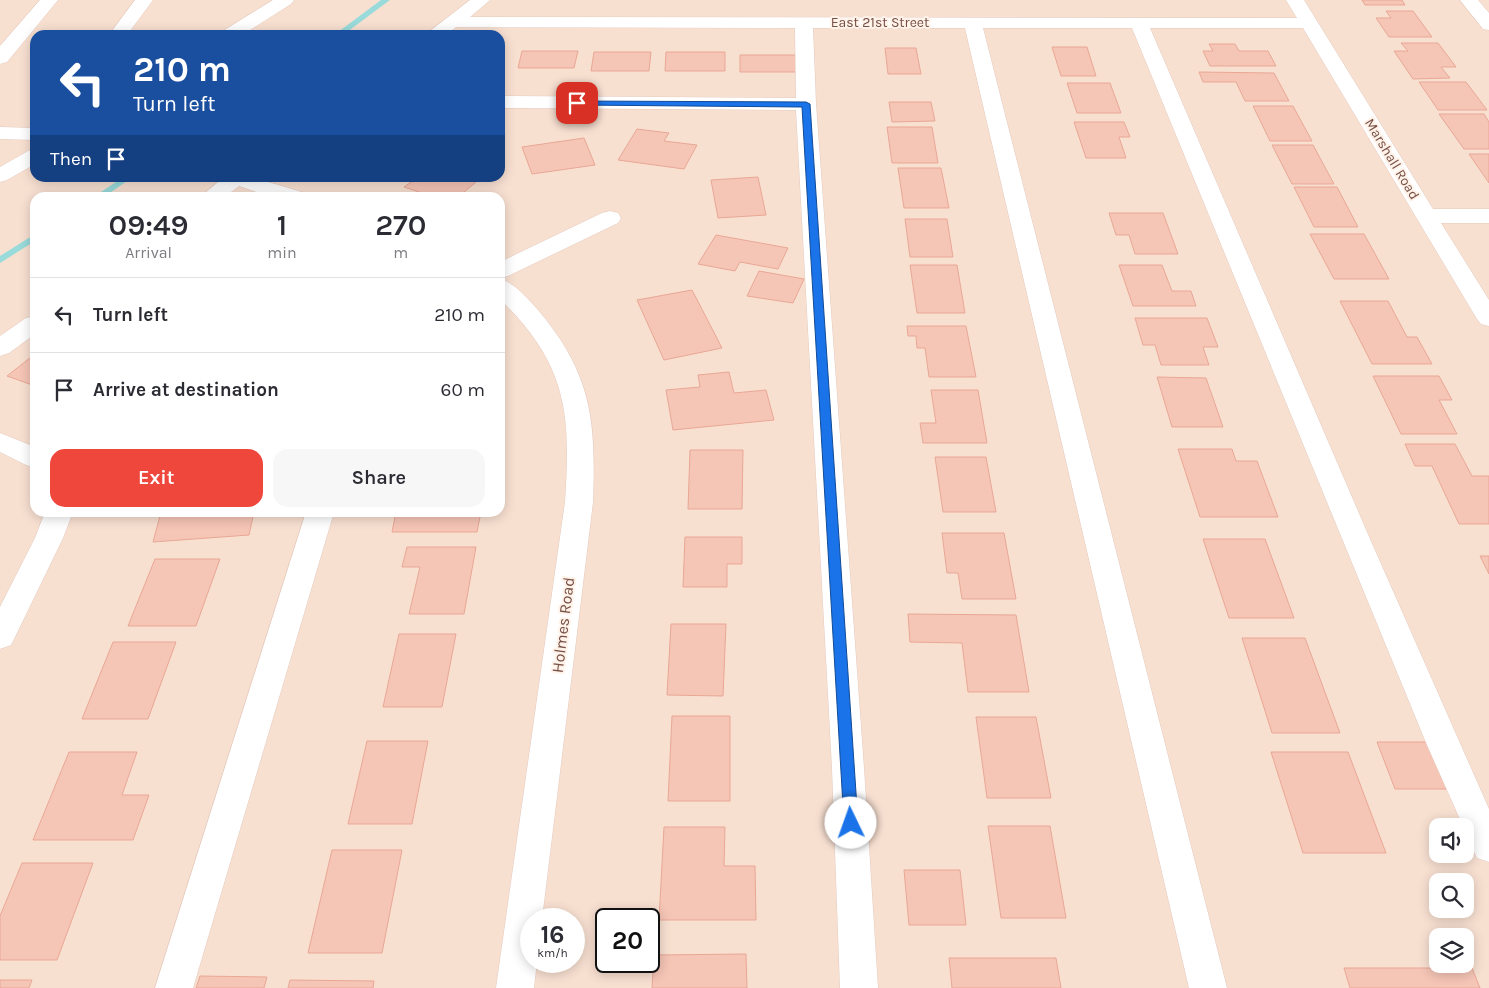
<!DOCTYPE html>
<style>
body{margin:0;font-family:Karla,sans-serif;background:#f7f7f7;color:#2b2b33;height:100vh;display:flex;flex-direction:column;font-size:19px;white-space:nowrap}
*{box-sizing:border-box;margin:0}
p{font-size:16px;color:#7c7c81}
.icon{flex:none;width:28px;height:28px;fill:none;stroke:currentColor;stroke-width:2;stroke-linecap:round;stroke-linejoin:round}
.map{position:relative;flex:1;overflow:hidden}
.side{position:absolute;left:30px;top:192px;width:475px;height:325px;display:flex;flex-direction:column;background:#fff;border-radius:15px;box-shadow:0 2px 12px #0003}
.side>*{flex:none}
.guide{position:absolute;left:30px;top:30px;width:475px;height:152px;border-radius:15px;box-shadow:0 2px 12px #0003;background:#1a4fa0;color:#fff;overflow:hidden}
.buttons{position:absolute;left:1429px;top:818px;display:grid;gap:10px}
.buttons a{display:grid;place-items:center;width:45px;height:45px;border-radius:10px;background:#fff;box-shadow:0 2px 12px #0003;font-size:25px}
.speed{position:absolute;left:520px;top:908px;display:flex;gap:10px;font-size:25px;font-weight:700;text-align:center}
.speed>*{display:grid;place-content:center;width:65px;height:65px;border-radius:50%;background:#fff;box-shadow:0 2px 12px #0003;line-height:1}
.speed small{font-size:12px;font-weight:400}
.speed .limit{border:2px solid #111;border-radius:8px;background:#fff;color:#111}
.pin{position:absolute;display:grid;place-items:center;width:42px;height:42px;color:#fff;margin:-21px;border-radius:10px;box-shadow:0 2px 8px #0006}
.me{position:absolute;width:55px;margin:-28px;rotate:357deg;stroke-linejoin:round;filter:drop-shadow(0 0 4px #0008)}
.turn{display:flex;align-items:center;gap:18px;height:105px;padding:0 20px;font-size:22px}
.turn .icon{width:65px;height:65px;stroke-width:2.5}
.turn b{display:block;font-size:35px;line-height:42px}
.then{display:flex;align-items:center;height:48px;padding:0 20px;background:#0003;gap:10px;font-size:19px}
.eta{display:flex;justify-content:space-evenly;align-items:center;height:85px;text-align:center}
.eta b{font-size:30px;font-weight:600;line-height:35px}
.action{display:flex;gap:10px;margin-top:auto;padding:10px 20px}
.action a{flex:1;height:58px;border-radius:15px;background:#f0473c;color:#fff;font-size:20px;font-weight:600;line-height:58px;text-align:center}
.action a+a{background:#f7f7f7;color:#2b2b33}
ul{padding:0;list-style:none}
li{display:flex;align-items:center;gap:15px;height:75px;padding:0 20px;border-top:1px solid #e1e1e2}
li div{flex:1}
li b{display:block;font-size:19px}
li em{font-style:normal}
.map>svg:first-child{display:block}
.residential{fill:#f8e0d1;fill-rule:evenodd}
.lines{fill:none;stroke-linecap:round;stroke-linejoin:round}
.stream{fill:#99dbda;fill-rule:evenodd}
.building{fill:#f5c5b6;stroke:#e9a795}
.minor-casing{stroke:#e4cabf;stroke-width:1}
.minor{fill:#fff;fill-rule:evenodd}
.route{fill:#1a73e8;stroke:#114b97}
.labels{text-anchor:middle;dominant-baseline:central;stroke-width:4;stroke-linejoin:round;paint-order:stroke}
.far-street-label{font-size:14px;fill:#764f46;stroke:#fff2e8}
.street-label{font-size:16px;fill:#764f46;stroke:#fff2e8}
</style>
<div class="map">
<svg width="1489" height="988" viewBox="0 0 1489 988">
<rect width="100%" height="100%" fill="#feede0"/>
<path class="residential" d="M0,0H1489V988H0ZM35,35H500V178H35ZM35,198H500V512H35ZM1438,826H1465V854H1438ZM1438,881H1465V909H1438ZM531,919H574V961H531ZM606,919H649V961H606ZM1438,936H1465V964H1438Z"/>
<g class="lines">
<path class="stream" d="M381,0H390L343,35H334Z
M122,178H131L103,198H92Z
M35,234V241L0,263V256Z"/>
</g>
<path class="building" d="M1362,0H1402L1405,5H1365Z
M1386,11H1413L1432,37H1389L1376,18H1391Z
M1401,43H1438L1456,67H1441L1450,78L1413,79L1394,51H1408Z
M1209,44H1235L1239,51H1268L1276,66H1210L1203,51H1213Z
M1052,47H1087L1096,76H1061Z
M885,48H916L921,74H888Z
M522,51H578L574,68H518Z
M594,52H651L649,71H591Z
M666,52H725V71H665Z
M740,55H797L798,72H740Z
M1199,72L1274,73L1289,101H1245L1236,82H1203Z
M1419,82H1466L1487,110H1438Z
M1067,83H1110L1121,113H1077Z
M889,102H931L935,121L892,122Z
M1253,106H1293L1312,141H1270Z
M1439,114H1484L1489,122V149H1464Z
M1074,122H1124L1130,137H1119L1126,158H1086Z
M887,127H932L938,163H892Z
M637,129L669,133L664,141L697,145L684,169L618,160Z
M584,138L595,165L532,174L522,147Z
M1272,145H1313L1334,184H1292Z
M1469,154H1489V183Z
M898,168H941L949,208H904Z
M758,177L766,215L718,218L711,180Z
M417,178H473L470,180L476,182L457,198H437L404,187Z
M1294,187H1337L1358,227H1314Z
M1109,213H1163L1178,254H1135L1129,235H1116Z
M905,219H947L953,257H910Z
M1310,234H1364L1389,279H1334Z
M716,235L788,248L778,269L740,262L735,271L698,264Z
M910,265H957L965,313H917Z
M1119,265H1162L1172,291H1191L1196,306H1133Z
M759,271L804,279L793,303L747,296Z
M692,290L722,348L664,360L637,300Z
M1340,301H1388L1407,337H1417L1432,364H1372Z
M1135,318H1207L1218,347H1203L1209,365H1161L1155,345H1143Z
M907,326H966L976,377H929L925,348H917L916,336H908Z
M35,354V386L7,376Z
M729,372L734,393L766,390L774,420L673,430L666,390L700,387L698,375Z
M1373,376H1439L1452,400H1439L1457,434H1401Z
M1157,377L1206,378L1223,427H1172Z
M931,390H978L987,443H923L920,423H936Z
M1405,444H1455L1472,476H1489V524H1459L1432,466H1415Z
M1178,449H1232L1236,461H1257L1278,517H1200Z
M690,450H743L742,509H688Z
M935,457H986L996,512H943Z
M161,512H254L249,535L153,542Z
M396,512H481L477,532H392Z
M942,533H1004L1016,599H962L958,573H947Z
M685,537H742V564H727V587H683Z
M1203,539H1265L1294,618H1229Z
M407,547H476L464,614H409L420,567H402Z
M1480,556H1489V574Z
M155,559H220L196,626H128Z
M908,614L1016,615L1029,692H968L962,643L910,642Z
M671,624H726L723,696L667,695Z
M399,634H456L442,707H383Z
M1242,638H1305L1340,733H1272Z
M113,642H176L148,719H82Z
M672,716H730V801H668Z
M976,717H1036L1051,798H987Z
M367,741H428L412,824H348Z
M1377,742H1433L1453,789H1395Z
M69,752H137L122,795H149L133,840H33Z
M1271,752H1348L1386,853H1303Z
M988,826H1050L1066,918H1001Z
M664,827H725L724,866H755L756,920H659Z
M332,850H402L382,953H308Z
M22,863H93L57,960H0V916Z
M904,870H960L966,925H909Z
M746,954L747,988H652L654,955Z
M949,958H1056L1061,988H952Z
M1344,968H1472L1480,988H1350Z
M200,976L267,977L264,988H196Z
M0,980H32L29,988H0Z
M290,980L374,981L373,988H288Z"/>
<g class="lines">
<g class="minor-casing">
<path id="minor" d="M40,0H58L7,62L0,64V46Z
M135,0H153L127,35H109Z
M273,0H294L291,4L242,35H220L223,31Z
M470,0H490L470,17L1297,18L1286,0H1304L1433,209H1489V223H1441L1489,300V326L1481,324L1477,319L1303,28H1150L1370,539L1489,809V862L1477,858L1465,832V826H1463L1427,745L1132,28H983L1227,988H1189L965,28H813L816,104L864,768L878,988H840L832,768L796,110L500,108V96L796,98L795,28L456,27L446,35H425Z
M1460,0H1478L1489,13V30L1483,29Z
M0,127L35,128V140L0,139Z
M35,149V164L7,180L0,182V167L28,151Z
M223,178H255L305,193L307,198H274L239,186L223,198H199Z
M610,211L618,213L621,218L618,223L508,276L500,278V262L602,213Z
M500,279C515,283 528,299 538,310C592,374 596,421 593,502L542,919H531V961H537L534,988H496L565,502C571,412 567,365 500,299Z
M35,316V334L9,353L0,356V336L26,318Z
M0,433L35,447V468L26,465L0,452Z
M45,512H73L63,538L15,637L11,645L0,649V607L35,538Z
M306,512H334L193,988H155Z"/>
</g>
<use href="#minor" class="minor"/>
</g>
<path class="route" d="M574,101L806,102L810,104L858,823L856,827L851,829L846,827L844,823L802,107L577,105L573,103Z"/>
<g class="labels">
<g class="far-street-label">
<text x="880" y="22">East 21st Street</text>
<text transform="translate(1392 159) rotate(59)">Marshall Road</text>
</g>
<g class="street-label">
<text transform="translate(563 625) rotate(-83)">Holmes Road</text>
</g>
</g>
</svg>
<div class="buttons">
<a><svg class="icon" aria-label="sound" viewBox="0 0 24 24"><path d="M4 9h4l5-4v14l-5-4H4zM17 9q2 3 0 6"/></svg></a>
<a><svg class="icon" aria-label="search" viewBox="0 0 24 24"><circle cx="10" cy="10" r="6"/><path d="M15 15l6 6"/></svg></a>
<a><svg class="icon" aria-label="layers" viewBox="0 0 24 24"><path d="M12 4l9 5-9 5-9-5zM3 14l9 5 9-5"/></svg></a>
</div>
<div class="speed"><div>16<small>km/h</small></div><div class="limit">20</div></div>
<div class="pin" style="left:577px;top:103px;background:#d93025"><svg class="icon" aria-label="arrive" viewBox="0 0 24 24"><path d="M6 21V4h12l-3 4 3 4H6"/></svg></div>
<svg class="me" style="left:851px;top:823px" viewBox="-20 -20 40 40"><circle r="19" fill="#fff"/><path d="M0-13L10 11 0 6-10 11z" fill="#1a73e8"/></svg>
<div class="guide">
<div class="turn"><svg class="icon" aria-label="left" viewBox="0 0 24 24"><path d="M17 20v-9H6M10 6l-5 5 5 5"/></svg><div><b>210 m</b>Turn left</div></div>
<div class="then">Then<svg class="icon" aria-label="arrive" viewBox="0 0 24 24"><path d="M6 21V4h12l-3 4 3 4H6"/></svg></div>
</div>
<section class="side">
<div class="eta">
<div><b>09:49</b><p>Arrival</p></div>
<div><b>1</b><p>min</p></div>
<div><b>270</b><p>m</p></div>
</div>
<ul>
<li><svg class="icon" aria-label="left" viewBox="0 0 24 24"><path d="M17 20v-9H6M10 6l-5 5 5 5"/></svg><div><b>Turn left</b></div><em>210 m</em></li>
<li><svg class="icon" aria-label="arrive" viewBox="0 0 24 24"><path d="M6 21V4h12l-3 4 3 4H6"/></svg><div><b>Arrive at destination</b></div><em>60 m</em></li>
</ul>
<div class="action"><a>Exit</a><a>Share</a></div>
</section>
</div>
